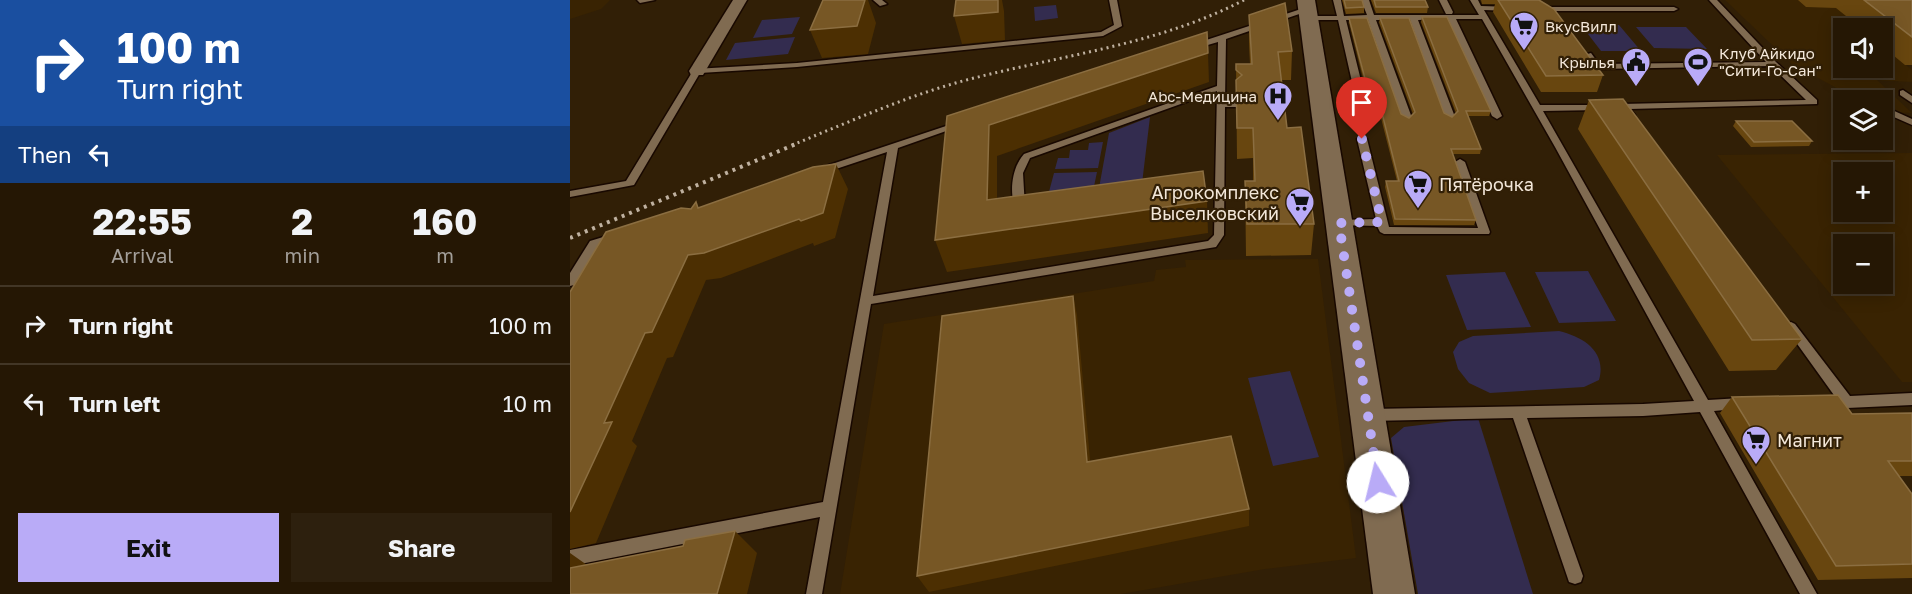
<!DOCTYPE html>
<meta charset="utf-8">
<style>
body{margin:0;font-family:"Golos Text",sans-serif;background:#2d200e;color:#f1f3f6;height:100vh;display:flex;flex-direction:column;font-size:22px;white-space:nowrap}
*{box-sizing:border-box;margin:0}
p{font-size:20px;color:#a39f9a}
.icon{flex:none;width:33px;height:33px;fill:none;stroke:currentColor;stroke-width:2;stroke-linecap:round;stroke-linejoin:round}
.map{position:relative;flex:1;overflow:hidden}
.drawer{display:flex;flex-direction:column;background:#251704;width:570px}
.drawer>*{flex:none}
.guide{background:#1a4fa0;color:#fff;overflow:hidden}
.tools{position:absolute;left:1263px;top:18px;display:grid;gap:12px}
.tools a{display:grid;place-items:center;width:60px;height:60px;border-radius:0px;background:#251704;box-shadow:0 3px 15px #0003,0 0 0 2px #423626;font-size:30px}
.pin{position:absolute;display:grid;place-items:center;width:51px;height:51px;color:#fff;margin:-62px -26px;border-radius:50% 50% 50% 0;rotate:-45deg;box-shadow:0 0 6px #0007}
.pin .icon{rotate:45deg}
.me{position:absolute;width:66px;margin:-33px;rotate:351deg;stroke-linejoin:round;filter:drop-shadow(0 0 4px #0008)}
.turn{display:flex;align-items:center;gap:21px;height:126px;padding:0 18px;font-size:27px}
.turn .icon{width:78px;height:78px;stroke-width:2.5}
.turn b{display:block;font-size:42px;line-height:51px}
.then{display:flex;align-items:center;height:57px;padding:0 18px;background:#0003;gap:12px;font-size:22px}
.eta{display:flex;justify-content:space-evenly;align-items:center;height:102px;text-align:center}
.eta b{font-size:36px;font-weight:700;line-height:42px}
.cta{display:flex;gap:12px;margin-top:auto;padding:12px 18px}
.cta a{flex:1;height:69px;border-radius:0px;background:#b9abf7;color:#111;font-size:24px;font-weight:700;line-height:69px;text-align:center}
.cta a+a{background:#2d200e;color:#f1f3f6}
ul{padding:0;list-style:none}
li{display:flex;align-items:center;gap:18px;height:78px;padding:0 18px;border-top:2px solid #423626}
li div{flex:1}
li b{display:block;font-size:22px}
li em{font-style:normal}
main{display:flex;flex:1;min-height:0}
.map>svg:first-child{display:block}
.built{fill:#392302;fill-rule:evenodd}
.green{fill:#332c4f}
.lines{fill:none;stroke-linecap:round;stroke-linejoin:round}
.service-casing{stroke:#180800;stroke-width:3}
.minor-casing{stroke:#180800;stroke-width:3}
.tertiary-casing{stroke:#180800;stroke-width:3}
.service{fill:#806b51;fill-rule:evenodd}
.minor{fill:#806b51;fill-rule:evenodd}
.tertiary{fill:#806b51;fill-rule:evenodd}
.rail-far1{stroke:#bfb1a0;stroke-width:3;stroke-dasharray:2 4;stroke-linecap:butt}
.rail{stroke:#bfb1a0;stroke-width:4;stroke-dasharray:3 5;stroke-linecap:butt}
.wall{fill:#68460f}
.shaded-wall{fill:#4c2f02}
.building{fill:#775725;stroke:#8b6e41;stroke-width:1.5}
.route{stroke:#b9abf7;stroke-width:10;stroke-dasharray:0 18}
.labels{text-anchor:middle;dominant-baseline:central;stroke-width:4.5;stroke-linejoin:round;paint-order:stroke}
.far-poi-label{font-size:15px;fill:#f3e7d9;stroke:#311f06;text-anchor:start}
.poi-label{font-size:18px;fill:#f3e7d9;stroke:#311f06;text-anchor:start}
</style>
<main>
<section class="drawer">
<div class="guide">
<div class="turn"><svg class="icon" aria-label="right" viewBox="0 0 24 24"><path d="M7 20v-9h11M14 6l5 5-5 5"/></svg><div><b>100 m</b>Turn right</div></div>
<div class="then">Then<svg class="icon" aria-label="left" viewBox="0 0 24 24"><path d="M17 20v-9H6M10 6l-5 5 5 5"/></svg></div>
</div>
<div class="eta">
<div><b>22:55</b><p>Arrival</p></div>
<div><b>2</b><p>min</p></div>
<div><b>160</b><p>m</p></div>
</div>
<ul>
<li><svg class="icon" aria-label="right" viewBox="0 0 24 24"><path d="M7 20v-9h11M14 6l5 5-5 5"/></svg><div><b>Turn right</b></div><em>100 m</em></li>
<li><svg class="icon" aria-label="left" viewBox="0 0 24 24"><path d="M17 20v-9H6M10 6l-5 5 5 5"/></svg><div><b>Turn left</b></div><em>10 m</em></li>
</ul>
<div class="cta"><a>Exit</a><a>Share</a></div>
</section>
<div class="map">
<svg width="1342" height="594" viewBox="0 0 1342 594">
<rect width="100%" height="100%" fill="#311f06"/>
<path class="built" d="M0,0H40L31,9L0,19Z
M1155,0H1303L1342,65H1336L1342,70V82L1307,80L1342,113L1313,112L1312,100H1289L1222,64ZM1274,28H1312V68H1274Z
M1342,153V382H1332L1147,155ZM1274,172H1312V212H1274ZM1274,244H1312V284H1274Z
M748,259L786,558L695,569L551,594H270L314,324L584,281L586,270L616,267L615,260Z"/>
<path class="green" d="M486,5L488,18L465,21L464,7Z
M230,17L222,34L183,38L192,20Z
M1011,25H1049L1071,51H1031Z
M1066,27H1116L1137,49L1084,48Z
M225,37L218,54L156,60L165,43Z
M580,117L571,192L527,199L539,133Z
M533,142L528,168L485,169L488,158H499L500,150H518L519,143Z
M527,172L522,196L476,203L484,173Z
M1018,271L1046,321L989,323L965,272Z
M935,272L961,327L897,330L876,275Z
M989,331C1014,337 1037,352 1029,380L1014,387L920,393L899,383L888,369L883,352L889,342L903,336Z
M720,371L749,457L703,466L678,378Z
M908,418L963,594H848L821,438L834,427Z"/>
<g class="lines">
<g class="service-casing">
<path id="service" d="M67,0H85L70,3Z
M303,0H312L317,4L310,6Z
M539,0H547L552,26L533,36L227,67L130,73L64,185L0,197V191L56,181L124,69L227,63L531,32L544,25Z
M763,0H771L774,16L797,15L791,0H799L804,15H909L900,0H908L911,6L944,7V11H941L914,10L970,105H1034V109L1031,110L973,111L1138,400L1171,398L1176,400L1178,404L1176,408L1144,411L1247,594H1230L1130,412L1073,416L957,418L1013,576L1011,582L1005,584L999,582L997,576L943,418L799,421L794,419L792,415L794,411L799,409L1073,404L1124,401L985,147L912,19H886L932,116L927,119L922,116L878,19L848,20L885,117L880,120L875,117L840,20H806L842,118L837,121L832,118L798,20H776L800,117L795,120L790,117L768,20H738L734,18L738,16H767Z
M869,0H877L883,12L882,14H876Z
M1139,0H1147L1206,62L1247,100V104L1060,109L1065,115L1060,118L1057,117L1050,106L1051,104L1236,100L1201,66L1027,69H1024L1014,55L1021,53L1029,64L1196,62Z
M965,7H1104L1108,9L1104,11H965Z
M734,8L741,10L656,39L655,101H666L670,104L666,107H655L654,235L646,247L301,304L252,594H236L250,517L0,566V550L253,502L317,152L251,174L247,173V169L388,122H394L396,124L328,148L303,296L638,241L644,235L647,91L460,158L453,173L455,208L457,211L452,214L448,213C438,198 441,168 454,154L647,86L648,42L624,49L620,47L621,45Z
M1333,90L1342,96V103L1330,95V91Z
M1320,109L1342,119V125L1317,114L1316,112Z
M792,136L797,139L819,227L908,228L885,162L890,159L895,162L920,232L919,234H814L810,232L807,226L765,225L764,223L765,221L769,220L806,219L787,139Z
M43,234L49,238L47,241L28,247L4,285L0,286V273L20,241Z
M1221,322L1225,324L1280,396L1342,393V405L1277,408L1265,406L1263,402L1266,398L1215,327L1217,324Z"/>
</g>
<g class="minor-casing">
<path id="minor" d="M163,0H177L133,75H121L119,71Z"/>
</g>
<g class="tertiary-casing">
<path id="tertiary" d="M727,0H745L845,594H803Z"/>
</g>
<use href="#service" class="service"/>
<use href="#minor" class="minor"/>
<use href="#tertiary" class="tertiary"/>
<path class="rail-far1" d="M222,145C277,123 332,98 389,82C484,56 586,46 674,0"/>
<path class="rail" d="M0,238L226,144"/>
</g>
<path class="wall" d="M772,0H792L794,7V13L776,14Z
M801,0H855L858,7L857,13H806Z
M911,0H969L1033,75L1027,92H971L923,12L925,4H912Z
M1228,0H1342V65H1335L1312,46V28H1291L1266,8L1236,7Z
M679,15L722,51L721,80H712L717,128L744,224L741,255L676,256L675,181H683V158L667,159L666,64H680L679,43Z
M852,17L921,111L919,116H898L911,149L910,154H883L906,220L904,225H824L815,187L816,181H827L811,118H803L779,22V18L831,114L839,118L843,114L809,22L810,18L874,113L882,117L886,113L851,22Z
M1019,100L1232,339L1206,370L1159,371L1008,129Z
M1166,121L1242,141L1239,146L1181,147L1163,126Z
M1162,397L1282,414L1342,413V476H1329L1342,494V578L1248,580L1150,413Z"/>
<path class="shaded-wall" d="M295,0H298L306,23L298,54L252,58L240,30Z
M428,0H432L434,11L435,40L392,44L384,16Z
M638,53L639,82L427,156V231L637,201L638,233L377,272L365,240L417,200L419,125Z
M266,164L278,189L265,238L244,246L243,243L151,278L136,280L103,357L97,358L62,441L67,446L26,543L0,549V512L34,423L75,333L118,255Z
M503,296L507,315L522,481L517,462Z
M679,509V526L359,592L347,576Z
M165,531L187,553L177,594H147Z
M0,553L17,565L0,592Z"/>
<path class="building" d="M253,0H295L287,26L240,30Z
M386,0H428V12L384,16Z
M774,0H792L794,7L776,8Z
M804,0H855L858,7H806Z
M928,0H969L984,9L1033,75L976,76Z
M1294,0H1342V37Z
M715,3L722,51L708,52L717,128L731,127L744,224H677L675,181H685L683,128H667L666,80L672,75L666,70V64H682L679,15Z
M852,17H877L921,111H896L911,149H881L906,220L825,219L816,181H829L812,113H804L779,18H797L831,114L839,118L845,112L810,18H839L874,113L882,117L888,111Z
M637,32L638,53L419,125L417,200L633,171L637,201L365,240L377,116Z
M1053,99L1232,339L1182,340L1019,100Z
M1166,121H1222L1242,141L1184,142Z
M266,164L253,213L231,221L229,219L134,253L118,255L82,332L75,333L34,423L42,422L0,512V292L36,232L111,208L121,209L126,202L128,208L243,167Z
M503,296L517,462L661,436L679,509L347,576L372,316Z
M1268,395L1282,414L1342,413V461H1318L1342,494V564L1266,566L1162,397Z
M165,531L147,594H0V568L113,546L115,540Z"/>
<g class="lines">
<path class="route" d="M792,139L812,222L769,223L808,482"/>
</g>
<defs>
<g id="supermarket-pin" transform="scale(1.5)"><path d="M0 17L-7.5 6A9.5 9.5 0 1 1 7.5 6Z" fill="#b9abf7" stroke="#311f06"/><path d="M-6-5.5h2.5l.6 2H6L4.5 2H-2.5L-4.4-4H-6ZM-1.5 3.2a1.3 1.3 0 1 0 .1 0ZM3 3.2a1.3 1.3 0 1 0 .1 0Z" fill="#111"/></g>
<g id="civic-pin" transform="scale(1.5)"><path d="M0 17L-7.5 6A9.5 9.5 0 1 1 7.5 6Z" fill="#b9abf7" stroke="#311f06"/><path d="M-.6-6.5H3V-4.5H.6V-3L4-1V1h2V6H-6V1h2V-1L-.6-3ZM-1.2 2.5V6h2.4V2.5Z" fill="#111"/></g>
<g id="stadium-pin" transform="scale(1.5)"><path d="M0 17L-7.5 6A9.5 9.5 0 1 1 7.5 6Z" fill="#b9abf7" stroke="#311f06"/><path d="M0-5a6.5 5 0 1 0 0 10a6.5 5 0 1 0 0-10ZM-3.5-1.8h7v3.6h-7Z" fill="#111"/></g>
<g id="hospital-pin" transform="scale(1.5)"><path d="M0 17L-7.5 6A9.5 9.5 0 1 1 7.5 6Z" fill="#b9abf7" stroke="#311f06"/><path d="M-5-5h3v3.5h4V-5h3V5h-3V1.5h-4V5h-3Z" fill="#111"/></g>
</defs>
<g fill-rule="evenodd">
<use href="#supermarket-pin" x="954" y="26"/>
<use href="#civic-pin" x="1066" y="62"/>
<use href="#stadium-pin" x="1128" y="62"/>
<use href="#hospital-pin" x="708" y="96"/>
<use href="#supermarket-pin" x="848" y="184"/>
<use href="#supermarket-pin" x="730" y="202"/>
<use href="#supermarket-pin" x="1186" y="440"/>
</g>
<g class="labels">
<g class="far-poi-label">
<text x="975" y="26">ВкусВилл</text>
<text x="1149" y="53">Клуб Айкидо<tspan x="1149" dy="17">"Сити-Го-Сан"</tspan></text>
<text x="1045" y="62" text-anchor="end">Крылья</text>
<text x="687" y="96" text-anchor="end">Abc-Медицина</text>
</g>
<g class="poi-label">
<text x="869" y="184">Пятёрочка</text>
<text x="709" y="192" text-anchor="end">Агрокомплекс<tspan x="709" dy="21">Выселковский</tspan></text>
<text x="1207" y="440">Магнит</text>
</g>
</g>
</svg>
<div class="tools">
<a><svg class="icon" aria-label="sound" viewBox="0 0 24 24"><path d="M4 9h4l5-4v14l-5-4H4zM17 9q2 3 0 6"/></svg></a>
<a><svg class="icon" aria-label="layers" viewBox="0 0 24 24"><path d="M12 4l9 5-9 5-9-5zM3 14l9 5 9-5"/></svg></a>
<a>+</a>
<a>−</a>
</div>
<div class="pin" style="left:792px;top:139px;background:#d93025"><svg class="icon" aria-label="arrive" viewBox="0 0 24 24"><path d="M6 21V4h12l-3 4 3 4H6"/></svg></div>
<svg class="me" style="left:808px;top:482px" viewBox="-20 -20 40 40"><circle r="19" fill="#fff"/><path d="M0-13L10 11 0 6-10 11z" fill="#b9abf7"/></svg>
</div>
</main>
